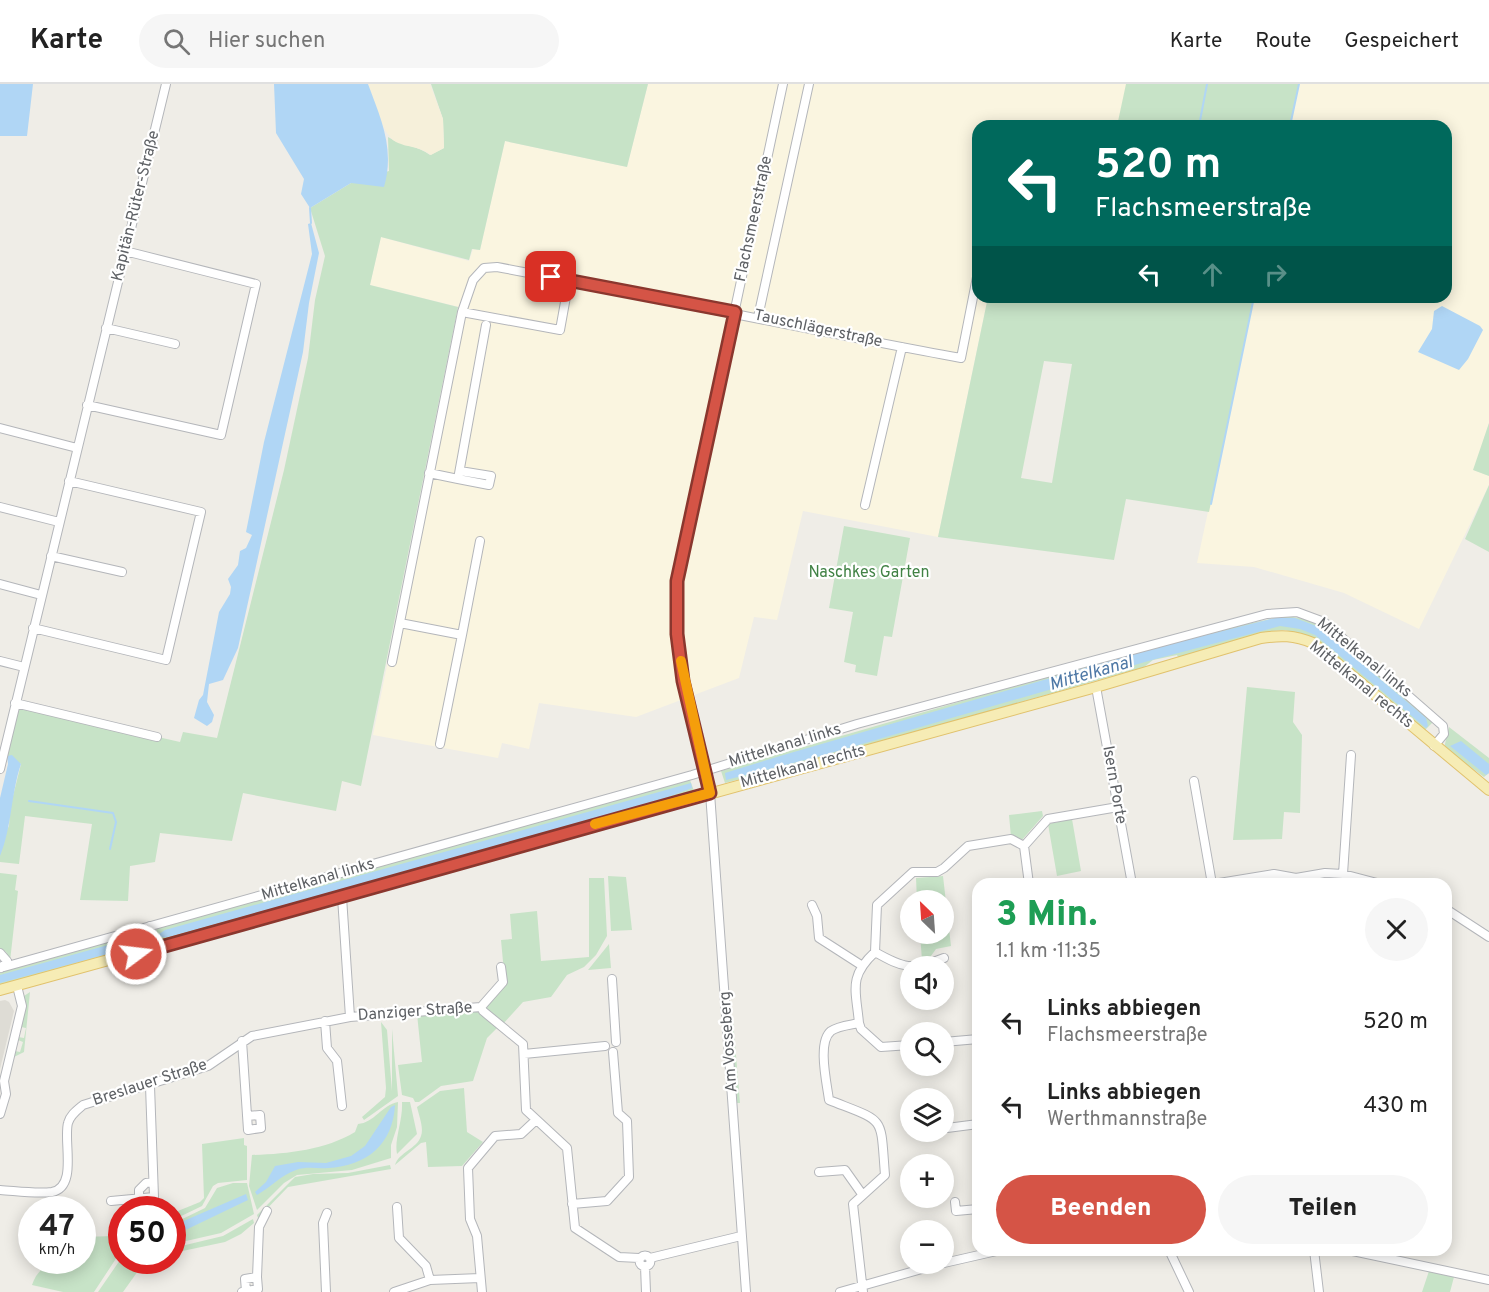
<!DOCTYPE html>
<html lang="de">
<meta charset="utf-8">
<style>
body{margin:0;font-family:Overpass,sans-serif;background:#f6f6f6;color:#222;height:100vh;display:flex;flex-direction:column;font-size:22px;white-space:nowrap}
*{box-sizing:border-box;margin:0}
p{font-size:20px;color:#767676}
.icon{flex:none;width:33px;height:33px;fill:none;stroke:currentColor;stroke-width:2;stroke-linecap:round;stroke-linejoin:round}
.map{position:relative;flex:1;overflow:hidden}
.panel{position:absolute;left:972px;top:794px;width:480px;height:378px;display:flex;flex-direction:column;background:#fff;border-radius:18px;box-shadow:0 3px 15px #0003}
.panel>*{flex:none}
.banner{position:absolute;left:972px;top:36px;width:480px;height:183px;border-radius:18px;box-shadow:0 3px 15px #0003;background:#00695c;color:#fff;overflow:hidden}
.needle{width:39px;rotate:335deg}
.controls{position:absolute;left:900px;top:806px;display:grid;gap:12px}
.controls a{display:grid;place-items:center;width:54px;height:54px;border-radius:50%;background:#fff;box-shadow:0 3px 15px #0003;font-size:30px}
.speed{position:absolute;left:18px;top:1112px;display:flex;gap:12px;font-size:30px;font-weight:700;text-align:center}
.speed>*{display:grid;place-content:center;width:78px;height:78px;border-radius:50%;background:#fff;box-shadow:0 3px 15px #0003;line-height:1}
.speed small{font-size:15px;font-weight:400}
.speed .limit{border:9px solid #d22;background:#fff;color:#111}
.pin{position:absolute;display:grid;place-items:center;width:51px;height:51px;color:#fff;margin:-26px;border-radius:12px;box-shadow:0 3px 9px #0006}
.me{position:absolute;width:66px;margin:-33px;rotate:75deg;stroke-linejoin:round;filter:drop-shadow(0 0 4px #0008)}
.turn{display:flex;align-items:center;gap:21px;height:126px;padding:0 24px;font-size:27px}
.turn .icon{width:78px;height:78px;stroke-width:2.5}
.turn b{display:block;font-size:42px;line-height:51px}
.lanes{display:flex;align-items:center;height:57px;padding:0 24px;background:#0003;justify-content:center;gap:30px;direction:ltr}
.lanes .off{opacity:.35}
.round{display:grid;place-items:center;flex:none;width:63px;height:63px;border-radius:32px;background:#f6f6f6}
.summary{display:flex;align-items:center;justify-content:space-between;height:102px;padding:0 24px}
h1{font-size:36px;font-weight:800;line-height:45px;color:#1e9e55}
.primary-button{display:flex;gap:12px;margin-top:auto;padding:12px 24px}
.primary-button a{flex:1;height:69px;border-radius:36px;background:#d55446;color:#fff;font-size:24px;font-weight:800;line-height:69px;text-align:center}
.primary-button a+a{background:#f6f6f6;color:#222}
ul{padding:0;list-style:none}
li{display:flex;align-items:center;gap:18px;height:84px;padding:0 24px}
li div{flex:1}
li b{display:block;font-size:22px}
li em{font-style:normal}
header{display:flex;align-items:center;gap:36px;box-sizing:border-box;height:84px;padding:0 30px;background:#fff;border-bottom:2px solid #e0e0e0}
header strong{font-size:28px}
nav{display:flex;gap:33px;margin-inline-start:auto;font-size:21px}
.search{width:420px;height:54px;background:#f6f6f6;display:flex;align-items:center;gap:15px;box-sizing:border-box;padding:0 21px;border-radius:33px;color:#767676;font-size:22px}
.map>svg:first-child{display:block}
.commercial{fill:#faf5e0}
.education{fill:#dedcd5}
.green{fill:#c7e3c7;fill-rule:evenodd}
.sand{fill:#f6f0da}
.water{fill:#b0d6f5}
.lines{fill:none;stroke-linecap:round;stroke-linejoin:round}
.stream{stroke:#b0d6f5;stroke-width:2}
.minor-casing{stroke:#b4b6ba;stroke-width:10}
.major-casing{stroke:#e1c26d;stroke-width:12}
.minor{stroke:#fff;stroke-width:8}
.major{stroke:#f6ecb5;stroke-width:10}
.route-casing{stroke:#8a372e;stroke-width:15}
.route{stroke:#d55446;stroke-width:10}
.slow{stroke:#f59e0b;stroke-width:10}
.labels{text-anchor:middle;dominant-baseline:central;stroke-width:4.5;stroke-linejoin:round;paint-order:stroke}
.street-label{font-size:16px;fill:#5e6165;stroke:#fff}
.park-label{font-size:16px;fill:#418245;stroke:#fff}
.water-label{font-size:18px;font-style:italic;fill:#4e78a6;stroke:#fff}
</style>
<header>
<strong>Karte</strong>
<div class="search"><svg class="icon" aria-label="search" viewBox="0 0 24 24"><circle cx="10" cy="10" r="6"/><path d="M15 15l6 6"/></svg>Hier suchen</div>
<nav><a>Karte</a><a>Route</a><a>Gespeichert</a></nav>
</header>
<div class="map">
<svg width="1489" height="1208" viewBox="0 0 1489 1208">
<rect width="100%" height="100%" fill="#efede7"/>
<path class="commercial" d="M648,0H1127L1118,42H978V213H988L938,453L803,427L777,536L754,533L739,594L636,633L539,619L529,665L502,659L498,674L373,651L459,223L370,201L381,153L469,177L473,165L480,166L505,57L627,83Z
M1299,0H1489V339L1474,386L1489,392V401L1419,545L1344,509L1254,483L1197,479L1254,213H1446V42H1290Z"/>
<path class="education" d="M5,916L9,918L14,927L0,985V917Z"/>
<path class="green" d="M431,0H648L627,83L505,57L480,166L472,165L469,176L381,153L370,201L458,223L361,702L342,697L336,727L243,709L232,757L160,749L155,778L130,782L128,817L80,816L92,740L25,732L19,780L0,778V759L9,742L10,724L21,680L7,672L17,624L22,622L180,658L183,648L217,654L284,386L308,274L315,216L325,172L310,124L351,99L389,87L388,53C402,62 417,61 430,71L444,64L443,35Z
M1126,0H1299L1290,42H1117Z
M988,213H1254L1209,428L1126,415L1114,476L938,453ZM1044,277L1072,280L1052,399L1021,394Z
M1489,339V392L1473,386Z
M1489,401V468L1465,455Z
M844,442L910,454L892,553L884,552L877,592L855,588L856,581L844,578L853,528L829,524Z
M1285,532L1307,535L1330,548L1433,638L1424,647L1306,551L1285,546L1272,547L1178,573L1177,571L1153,576L1144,583L842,669L725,699L721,687L1179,554Z
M1247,603L1295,608L1293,638L1302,651L1300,729L1284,728L1282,755L1233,756Z
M1449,643L1489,674V689L1484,693L1444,664Z
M690,696L694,707L643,723L162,857L155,854V847L159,843Z
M1042,727L1043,732L1021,757L1011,753L1009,731Z
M1072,735L1081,787L1057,792L1048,740Z
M0,789L17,791L15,806L18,807L10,877L6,868L0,865Z
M608,792L626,793L632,846L611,847Z
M943,792L951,862L936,865L928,876L922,877L920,849H944V816H917L916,794Z
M589,794H604L607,852L596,871L584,883L567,891L551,913L523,918L503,940L486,925V922L505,899L501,856L512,855L510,830L537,827L541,877L589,873Z
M144,848L148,849L150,857L146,862L0,902V888Z
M609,860L611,884L588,886Z
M30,908L24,968L14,973L15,967L20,968L23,958L18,956V953L24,954L26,944L21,943L24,912Z
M475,926L497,944L487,954L473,997L441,1002L419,1018H415L413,1014L402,1011L398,981L422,978L417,930Z
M731,936H733L740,1019H737Z
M381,938L387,946L392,1007V945L398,1012L364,1036L362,1033L385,1013L386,1004Z
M464,1004L467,1048L483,1058L462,1082L428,1083L426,1058L421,1059L395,1081C399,1068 417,1065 421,1052C424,1044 419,1032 417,1023L440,1007Z
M398,1018L397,1043L391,1061V1074L352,1086L297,1091L284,1099L257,1126L249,1102L252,1071C287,1070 325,1066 355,1048L358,1040C374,1039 382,1021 398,1018Z
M402,1018H410L417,1050L397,1070C394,1055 403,1037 402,1018Z
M244,1054V1061L247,1062V1096L218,1099L213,1102L202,1122L173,1136V1129L200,1118L204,1114L202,1060Z
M390,1081L391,1085L288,1103L258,1134L257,1131L295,1093L313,1090L348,1089Z
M233,1099H247L254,1130L221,1149L173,1160L172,1140L205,1124L217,1104Z
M253,1135L254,1139L241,1150L225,1158L173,1169V1164L223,1152Z
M121,1147V1167L94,1208H63L32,1201C40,1177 60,1176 82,1176L83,1153L113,1152V1148Z
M120,1176L132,1184L148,1176H154L138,1187L123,1208H98Z
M1429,1187L1454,1193L1450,1208H1422Z"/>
<path class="sand" d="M368,0H430L443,35L444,64L431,71C416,61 408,64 396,58C381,50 375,16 368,0Z"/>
<path class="water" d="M0,0H33L27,52H0Z
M274,0H368C381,35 395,65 384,103L351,99L310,124L301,110L304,95L276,49Z
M311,139L319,169L309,219L303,268L238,564L223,596L209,600L207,618L214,631L212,638L207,642L194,634L199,616L203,611L219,528L230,510L231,503L228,495L238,481L240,467L246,464L252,451L246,448L264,358L312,170L308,140Z
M1442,222L1480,242L1483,246L1468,275L1459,286L1418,268L1432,245L1434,227Z
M1275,534H1295L1319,543L1426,634L1428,642L1426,644L1315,551L1300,545L1280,542L1152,576L817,673L726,696L725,689L780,672L1158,563Z
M1461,657L1489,680V689L1486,691L1450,662Z
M12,671L21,680C11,709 12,743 0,772V714L8,680L7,672Z
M691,699L692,704L636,725L168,854L156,852L165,846Z
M144,851L149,854L142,861L0,899V891Z
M395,1021C393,1060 367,1082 328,1084C317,1085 307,1082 296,1086C281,1091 271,1103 257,1111L255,1108L266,1098L275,1082L298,1078L326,1079L351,1072L365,1062L391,1023Z
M246,1110L248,1116L173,1152V1144L179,1139Z"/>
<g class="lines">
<path class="stream" d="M1199,42L1207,0
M1290,42L1299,0
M310,124L311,139
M1211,420L1254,213
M29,717L113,729L116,738L110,765"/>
<g class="minor-casing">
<path id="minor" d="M569,196L560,246L462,228L473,196L484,184L497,183C652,212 806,246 961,274L978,188
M758,233L809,0
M106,244L175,260
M87,321L221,351L256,200L125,167
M0,344L77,364
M429,389L458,395L486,241
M458,395L489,401L491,392L460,387
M865,421L902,263
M0,423L59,438
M51,472L122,488
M0,500L41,511
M400,539L462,551L440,660
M33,544L166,576L201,428L69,397
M462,551L480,457
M0,577L24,583
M392,578L462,228
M1096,603L1132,800
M15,619L157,653
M0,685L166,0
M1194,697L1212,800
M1343,790L1351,671
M1029,800L1024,762L1048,735L1118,723
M1213,800L1274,790L1296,794L1325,789L1343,790L1381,800
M342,813L350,933
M812,821L817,832L819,854L861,881
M1446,825L1489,853
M150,842L155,865
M875,868C903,884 912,887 944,874
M0,869L7,877L1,884
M4,883L692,691L857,640L1267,530L1297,528L1324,538L1443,642L1444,650L1434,662
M501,883L503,898L481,923L483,927L523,960L526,1026L567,1064L575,1144L619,1173L639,1174
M612,895L616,958
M325,937L327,964L337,977L342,1022
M859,939C850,941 838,942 831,947C817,958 827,1000 829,1016C887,1039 880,1030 885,1091L853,1120L863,1208
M242,957L248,1046L261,1044L260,1031L247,1032
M944,958L978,955
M910,961L881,963L861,945L859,939C856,906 848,893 875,868L877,821L913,788H937L944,784L968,762L1011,755L1024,762
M524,970L605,962
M1446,978V1027
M0,1030L6,1010L4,997L22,922L17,902
M947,1036V1044L978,1040
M819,1088L845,1086L862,1110
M0,1106C16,1107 36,1110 52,1108C78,1103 63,1057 68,1039C70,1031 77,1026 83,1021L208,982L252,952L350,933L481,923
M139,1115V1106L146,1099L153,1098
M111,1117L154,1113L150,1002
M955,1118L956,1127L978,1125
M572,1120L607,1117L629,1093L627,1037L618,1029L613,968
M397,1123L399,1154L426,1182L430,1196
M1169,1166L1189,1208
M1314,1166L1319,1208
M1348,1166L1489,1196
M639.5 1177a5.5 5.5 0 1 1 11 0a5.5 5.5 0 1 1-11 0Z
M650,1174L741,1152
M944,1179L1001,1166
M645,1182L646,1208
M257,1193L259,1143L267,1127
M242,1208L258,1205L257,1193L245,1195L246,1207
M326,1208L323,1139L327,1129
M394,1208L430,1196L480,1194
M482,1208L477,1152L470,1135L468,1084L495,1052L521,1050L536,1036
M746,1208L710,709L683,597L677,550V497L783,0
M840,1208L943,1179"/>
</g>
<g class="major-casing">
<path id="major" d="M0,906L1096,603L1261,554C1281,551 1294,551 1313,559L1489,706"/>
</g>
<use href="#minor" class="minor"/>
<use href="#major" class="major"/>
</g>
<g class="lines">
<g class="route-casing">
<path id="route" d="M136,870L710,709L683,597L677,550V497L735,228L551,193"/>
</g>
<use href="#route" class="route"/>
<path class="slow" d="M595,740L710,709L681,577"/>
</g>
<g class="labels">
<g class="street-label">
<text transform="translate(136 122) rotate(-76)">Kapitän-Rüter-Straße</text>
<text transform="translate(754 135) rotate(-78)">Flachsmeerstraße</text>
<text transform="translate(818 245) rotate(12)">Tauschlägerstraße</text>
<text transform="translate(1364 574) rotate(39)">Mittelkanal links</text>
<text transform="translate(1361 601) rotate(39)">Mittelkanal rechts</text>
<text transform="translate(785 662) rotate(-17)">Mittelkanal links</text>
<text transform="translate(803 683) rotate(-15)">Mittelkanal rechts</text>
<text transform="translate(1114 701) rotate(80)">Isern Porte</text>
<text transform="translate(318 796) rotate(-16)">Mittelkanal links</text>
<text transform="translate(415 928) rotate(-4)">Danziger Straße</text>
<text transform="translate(729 958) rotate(-94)">Am Vosseberg</text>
<text transform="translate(150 999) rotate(-18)">Breslauer Straße</text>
</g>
<g class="park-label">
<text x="869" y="489">Naschkes Garten</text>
</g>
<g class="water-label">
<text transform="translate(1091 590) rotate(-16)">Mittelkanal</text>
</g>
</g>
</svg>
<div class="controls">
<a><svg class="needle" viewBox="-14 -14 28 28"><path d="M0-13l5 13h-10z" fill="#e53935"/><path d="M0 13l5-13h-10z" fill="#767676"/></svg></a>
<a><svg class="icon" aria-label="sound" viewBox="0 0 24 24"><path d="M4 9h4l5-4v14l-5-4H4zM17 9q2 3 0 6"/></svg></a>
<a><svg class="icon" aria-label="search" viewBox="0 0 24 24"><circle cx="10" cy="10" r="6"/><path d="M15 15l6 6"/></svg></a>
<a><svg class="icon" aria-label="layers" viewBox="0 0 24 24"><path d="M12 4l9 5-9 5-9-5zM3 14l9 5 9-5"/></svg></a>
<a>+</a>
<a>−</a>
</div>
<div class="speed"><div>47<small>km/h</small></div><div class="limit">50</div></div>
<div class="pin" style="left:551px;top:193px;background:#d93025"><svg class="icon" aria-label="arrive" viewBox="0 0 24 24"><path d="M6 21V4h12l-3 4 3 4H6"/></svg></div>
<svg class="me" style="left:136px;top:870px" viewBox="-20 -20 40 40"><circle r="17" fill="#d55446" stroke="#fff" stroke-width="3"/><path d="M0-11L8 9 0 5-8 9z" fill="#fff"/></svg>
<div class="banner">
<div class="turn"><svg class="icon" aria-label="left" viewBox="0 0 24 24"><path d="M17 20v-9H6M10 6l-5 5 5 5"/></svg><div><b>520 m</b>Flachsmeerstraße</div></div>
<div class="lanes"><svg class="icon" aria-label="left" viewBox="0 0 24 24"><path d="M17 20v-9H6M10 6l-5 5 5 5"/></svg><svg class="icon off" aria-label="ahead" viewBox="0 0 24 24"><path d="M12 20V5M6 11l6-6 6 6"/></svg><svg class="icon off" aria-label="right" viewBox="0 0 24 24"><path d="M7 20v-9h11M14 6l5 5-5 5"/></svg></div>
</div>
<section class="panel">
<div class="summary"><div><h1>3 Min.</h1><p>1.1 km · 11:35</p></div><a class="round"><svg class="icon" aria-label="close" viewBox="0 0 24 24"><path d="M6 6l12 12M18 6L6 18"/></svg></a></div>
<ul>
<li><svg class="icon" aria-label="left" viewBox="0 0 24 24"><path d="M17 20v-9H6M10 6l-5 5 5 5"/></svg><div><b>Links abbiegen</b><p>Flachsmeerstraße</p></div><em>520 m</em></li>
<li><svg class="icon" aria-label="left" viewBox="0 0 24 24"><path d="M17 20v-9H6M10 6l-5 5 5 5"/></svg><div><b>Links abbiegen</b><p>Werthmannstraße</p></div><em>430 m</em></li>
</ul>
<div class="primary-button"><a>Beenden</a><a>Teilen</a></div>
</section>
</div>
